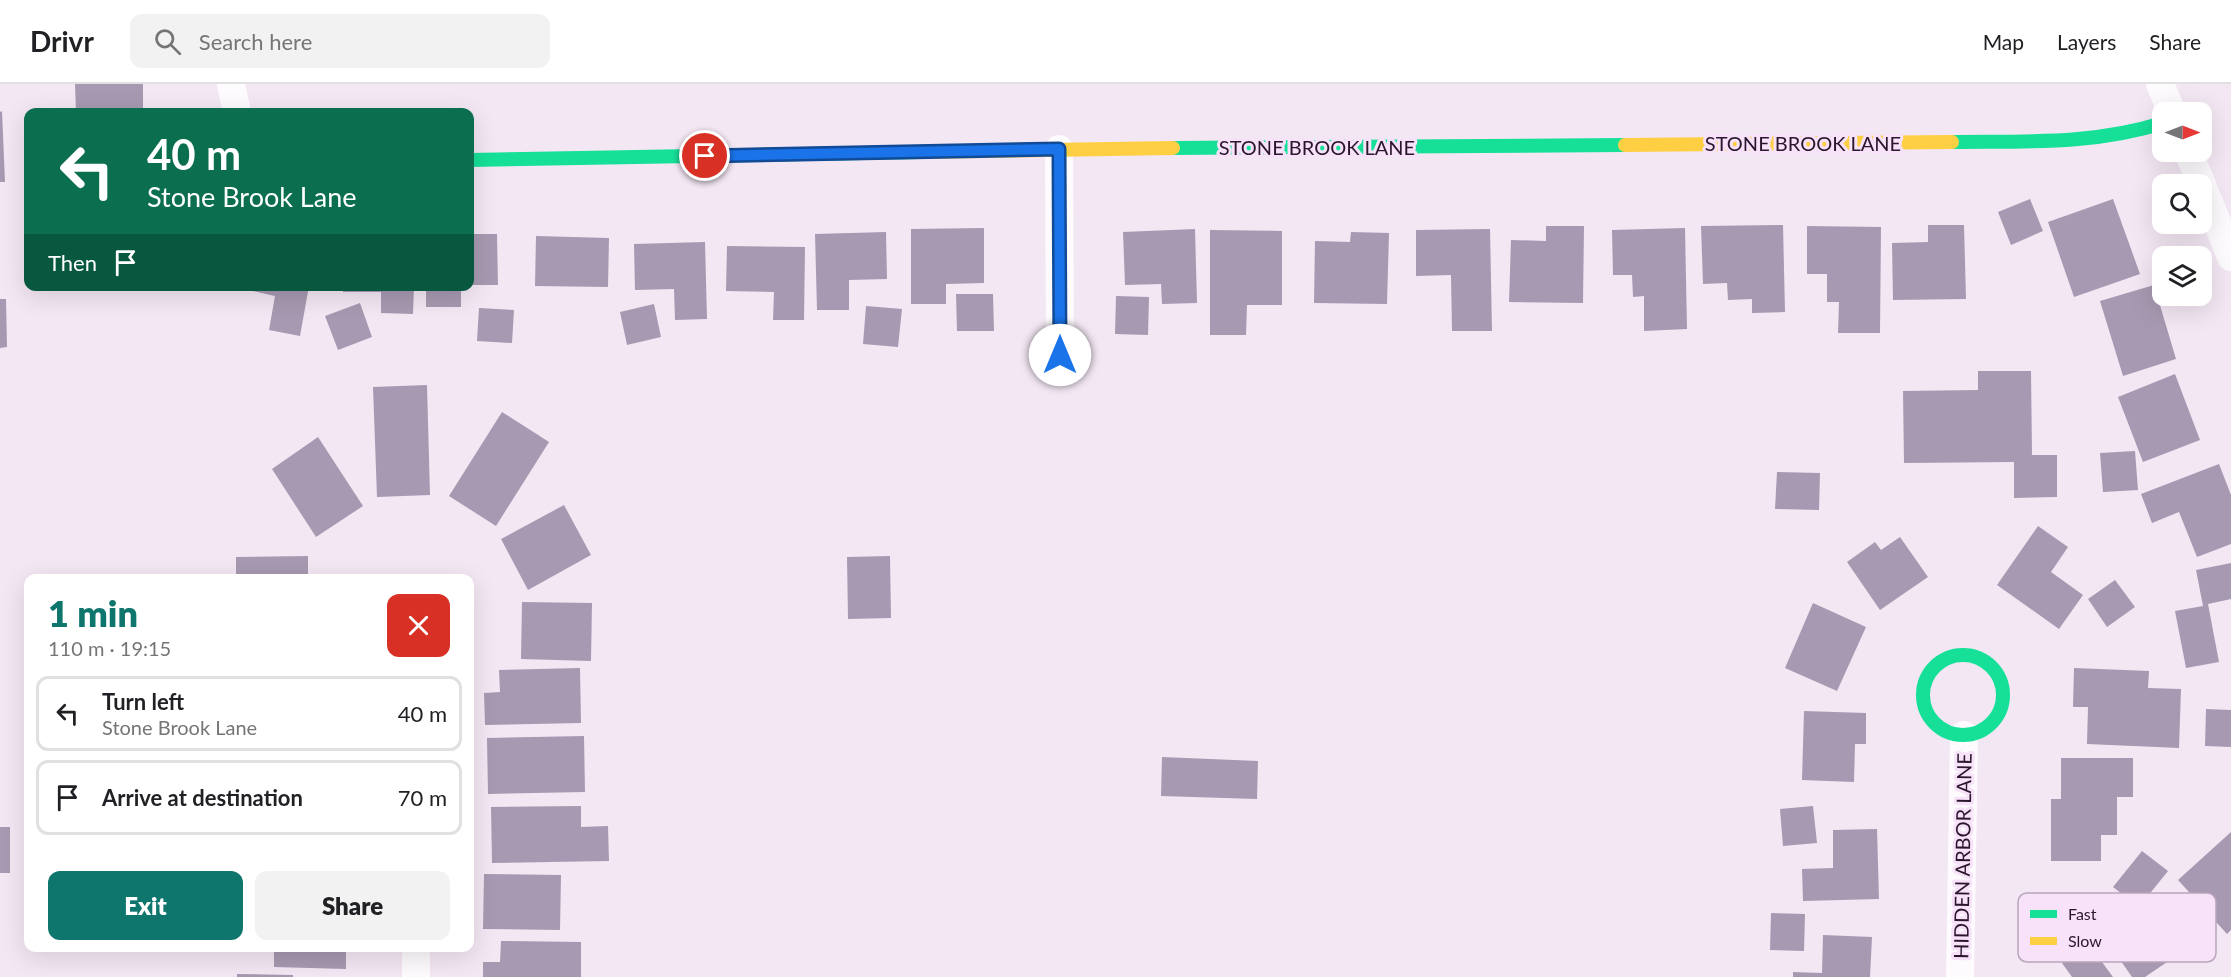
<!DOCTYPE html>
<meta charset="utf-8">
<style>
body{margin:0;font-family:Lato,sans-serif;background:#f2f2f2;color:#202124;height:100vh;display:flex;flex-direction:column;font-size:22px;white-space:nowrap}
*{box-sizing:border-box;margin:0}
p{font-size:20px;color:#757577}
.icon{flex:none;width:33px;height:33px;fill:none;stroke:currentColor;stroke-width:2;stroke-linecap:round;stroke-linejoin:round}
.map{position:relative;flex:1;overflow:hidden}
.details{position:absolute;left:24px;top:490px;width:450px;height:378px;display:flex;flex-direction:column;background:#fff;border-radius:12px;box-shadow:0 6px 24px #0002}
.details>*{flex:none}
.hud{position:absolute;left:24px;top:24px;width:450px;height:183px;border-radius:12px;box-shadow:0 6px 24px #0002;background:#0b6e4f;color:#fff;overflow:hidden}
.needle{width:39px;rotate:90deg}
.controls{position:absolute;left:2152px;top:18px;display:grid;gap:12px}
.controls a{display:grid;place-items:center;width:60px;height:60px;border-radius:12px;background:#fff;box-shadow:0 6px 24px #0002;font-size:30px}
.pin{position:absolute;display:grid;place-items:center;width:51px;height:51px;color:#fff;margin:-26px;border:3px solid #fff;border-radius:50%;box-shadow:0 2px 6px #0007}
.me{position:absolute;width:66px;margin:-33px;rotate:0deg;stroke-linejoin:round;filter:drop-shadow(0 0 4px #0008)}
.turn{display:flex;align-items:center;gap:21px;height:126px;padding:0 24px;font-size:27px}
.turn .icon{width:78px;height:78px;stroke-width:2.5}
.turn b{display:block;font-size:42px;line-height:51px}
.then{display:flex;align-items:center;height:57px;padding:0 24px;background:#0003;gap:12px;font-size:22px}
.round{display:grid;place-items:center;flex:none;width:63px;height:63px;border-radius:12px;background:#f2f2f2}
.head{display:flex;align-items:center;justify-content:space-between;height:102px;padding:0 24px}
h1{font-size:36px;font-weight:800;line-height:45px;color:#0f766e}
.primary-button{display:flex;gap:12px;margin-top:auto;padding:12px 24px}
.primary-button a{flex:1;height:69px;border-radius:12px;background:#0f766e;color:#fff;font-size:24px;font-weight:800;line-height:69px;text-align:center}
.primary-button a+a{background:#f2f2f2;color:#202124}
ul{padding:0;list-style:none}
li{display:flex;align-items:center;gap:18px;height:75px;margin:0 12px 9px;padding:0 12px;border:3px solid #e0e0e0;border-radius:12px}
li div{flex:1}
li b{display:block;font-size:22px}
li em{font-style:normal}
header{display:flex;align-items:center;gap:36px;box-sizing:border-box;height:84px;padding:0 30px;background:#fff;border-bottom:2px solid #e0e0e0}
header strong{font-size:28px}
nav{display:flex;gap:33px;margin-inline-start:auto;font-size:21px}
.search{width:420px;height:54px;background:#f2f2f2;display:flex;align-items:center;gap:15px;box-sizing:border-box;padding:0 21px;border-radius:12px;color:#757577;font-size:22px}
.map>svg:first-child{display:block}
.building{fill:#a799b1}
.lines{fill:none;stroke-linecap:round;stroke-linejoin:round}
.street{stroke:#fdfbfd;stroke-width:28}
.fast{stroke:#16e098;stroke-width:14}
.slow{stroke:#ffcf43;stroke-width:14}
.route-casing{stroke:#114b97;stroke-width:15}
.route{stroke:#1a73e8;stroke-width:10}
.labels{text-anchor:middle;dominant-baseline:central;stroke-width:6;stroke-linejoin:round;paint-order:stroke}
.street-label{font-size:20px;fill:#2a172c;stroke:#f7e2f9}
.key{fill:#f7e2f9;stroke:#baa5bc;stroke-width:1.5}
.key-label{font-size:16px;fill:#2a172c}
</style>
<header>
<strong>Drivr</strong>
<div class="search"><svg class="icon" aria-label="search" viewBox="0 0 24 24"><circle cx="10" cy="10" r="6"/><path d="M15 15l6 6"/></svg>Search here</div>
<nav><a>Map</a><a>Layers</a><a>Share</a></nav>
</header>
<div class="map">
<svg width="2231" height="893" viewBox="0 0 2231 893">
<rect width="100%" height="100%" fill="#f3e7f4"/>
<path class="building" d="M75,0H143V28H76Z
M2,27L5,98H0V28Z
M2030,115L2043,147L2011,161L1998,128Z
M2113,115L2140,190L2074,213L2048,138Z
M1783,141L1785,228L1752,229V215L1728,216L1727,199L1703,200L1701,142Z
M1928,141H1964L1966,215L1893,216L1892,159L1928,158Z
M1546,142H1584L1583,219L1509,218L1511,156L1546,157Z
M1807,142L1881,143L1880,249H1838L1839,218H1827V190H1807Z
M984,144V199L946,200V220H911V145Z
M1685,144L1687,245L1644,247V212L1633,213L1632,191H1613L1612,146Z
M1195,145L1197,219L1162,220L1161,200L1125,201L1123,148Z
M1490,145L1492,247H1452L1451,191L1416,192V146Z
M1210,146L1282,147V221H1247L1246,251H1210Z
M886,148L887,195L849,196V226H817L815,150Z
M1351,148L1389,149L1387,220L1314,219L1315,157L1350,158Z
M470,150H497L498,201H470Z
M536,152L609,154L608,203L535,202Z
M705,158L707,235L675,236L674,205L635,206L634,160Z
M727,162L805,163L804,236H773L774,208L726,207Z
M2154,201L2176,275L2123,292L2100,217Z
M230,202H309L300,252L269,246L275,212Z
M343,202H414L413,230L381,229V208H343Z
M426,202H461V223H426Z
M956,210H993L994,247H957Z
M1116,212L1149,213L1148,251L1115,250Z
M0,215H6L7,263L0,264Z
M360,219L372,253L338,266L325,232Z
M654,220L661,253L627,261L620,228Z
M866,222L902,225L898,263L863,260Z
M479,224L514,226L512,259L477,257Z
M1978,287H2031L2032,371H2057V413L2014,414V378L1904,379L1903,307L1978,306Z
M2175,290L2200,356L2143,378L2118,313Z
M427,301L430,411L377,413L373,303Z
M502,328L549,358L496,442L449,412Z
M318,353L363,422L316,453L272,385Z
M2135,367L2138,406L2103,408L2100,369Z
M2219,380L2231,411V460L2197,473L2179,428L2152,439L2141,410Z
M1777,388L1820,389L1819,426L1775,425Z
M564,421L591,471L528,506L501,455Z
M2038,442L2068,463L2051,488L2083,511L2059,545L1997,501Z
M1900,453L1928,493L1880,526L1847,478L1875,458L1881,466Z
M308,472V495H236V473Z
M890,472L891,534L848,535L847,473Z
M2231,479V515L2208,520L2219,578L2186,584L2175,527L2203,522L2196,486Z
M2115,496L2135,523L2107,543L2088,515Z
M522,518L592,519L591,577L521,575Z
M1813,519L1866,543L1837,607L1785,584Z
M580,584L581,639L485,641L484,609L500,608L499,586Z
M2074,584L2149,587L2148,604L2181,605L2179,664L2087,660L2088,623H2073Z
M2206,625L2231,626V663L2205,662Z
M1804,627L1866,629V660H1855L1854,698L1802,696Z
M584,652L585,708L488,710L487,654Z
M1162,673L1258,677L1257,715L1161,712Z
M2061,674H2133V713H2117V751H2101V777H2051V715H2061Z
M581,722V743L608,742L609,777L492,779L491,723Z
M1813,722L1817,759L1783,762L1780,725Z
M0,743H10V789H0Z
M1877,745L1879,815L1803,817L1802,785L1833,784V746Z
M2231,748V846L2227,850L2178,796Z
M2142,767L2168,787L2139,823L2113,803Z
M484,790L561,791L560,846L483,845Z
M2169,814L2198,857L2145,893H2132L2107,857Z
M1771,829L1805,830L1804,867L1770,866Z
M1823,851L1872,853L1870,893H1793V888L1822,889Z
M501,857L581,858V893H483V878H500Z
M2088,859L2113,893H2072L2062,879Z
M274,864H346V885L274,883Z
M237,890L293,891V893H237Z"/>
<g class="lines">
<path class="street" d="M231,0L237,28
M2160,0L2172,28
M1059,65L1060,271
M2188,68L2202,100
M2202,101L2231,173
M416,864V893
M1960,893L1964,651"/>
<path class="fast" d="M1952,58C2026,57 2092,61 2163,39
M1173,64L1625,61
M470,76L921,68
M1923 611a40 40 0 1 1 80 0a40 40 0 1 1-80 0Z"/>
<path class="slow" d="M1625,61L1952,58
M921,68L1173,64"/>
</g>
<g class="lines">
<g class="route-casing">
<path id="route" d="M705,72L1059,65L1060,271"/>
</g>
<use href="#route" class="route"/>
</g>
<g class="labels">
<g class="street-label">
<text x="1803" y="59">STONE BROOK LANE</text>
<text x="1317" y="63">STONE BROOK LANE</text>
<text transform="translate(1962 772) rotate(-89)">HIDDEN ARBOR LANE</text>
</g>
</g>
<rect x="2018" y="809" width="198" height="69" rx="9" class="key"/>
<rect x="2030" y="826" width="27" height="8" fill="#16e098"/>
<rect x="2030" y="853" width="27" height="8" fill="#ffcf43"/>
<g class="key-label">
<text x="2068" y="836">Fast</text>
<text x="2068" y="863">Slow</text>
</g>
</svg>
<div class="controls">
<a><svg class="needle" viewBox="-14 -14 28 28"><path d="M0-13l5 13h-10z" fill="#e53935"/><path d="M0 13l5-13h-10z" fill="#757577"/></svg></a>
<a><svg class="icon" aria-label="search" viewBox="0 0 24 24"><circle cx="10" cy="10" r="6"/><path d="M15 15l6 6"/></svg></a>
<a><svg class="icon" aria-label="layers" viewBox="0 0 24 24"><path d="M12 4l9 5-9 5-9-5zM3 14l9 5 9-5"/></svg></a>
</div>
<div class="pin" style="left:705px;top:72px;background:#d93025"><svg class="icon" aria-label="arrive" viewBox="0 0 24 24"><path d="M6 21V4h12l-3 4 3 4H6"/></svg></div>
<svg class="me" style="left:1060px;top:271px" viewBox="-20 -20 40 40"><circle r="19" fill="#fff"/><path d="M0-13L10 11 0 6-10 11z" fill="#1a73e8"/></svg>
<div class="hud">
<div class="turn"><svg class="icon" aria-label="left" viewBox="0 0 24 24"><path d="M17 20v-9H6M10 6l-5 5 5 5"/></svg><div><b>40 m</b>Stone Brook Lane</div></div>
<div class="then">Then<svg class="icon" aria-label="arrive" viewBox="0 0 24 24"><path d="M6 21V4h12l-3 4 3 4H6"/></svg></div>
</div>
<section class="details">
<div class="head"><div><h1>1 min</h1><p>110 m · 19:15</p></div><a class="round" style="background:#d93025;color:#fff"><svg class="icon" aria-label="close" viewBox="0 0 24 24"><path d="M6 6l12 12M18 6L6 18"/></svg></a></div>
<ul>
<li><svg class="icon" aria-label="left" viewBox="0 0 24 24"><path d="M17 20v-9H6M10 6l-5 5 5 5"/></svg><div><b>Turn left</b><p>Stone Brook Lane</p></div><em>40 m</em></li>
<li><svg class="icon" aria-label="arrive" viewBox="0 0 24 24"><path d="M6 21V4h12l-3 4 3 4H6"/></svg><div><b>Arrive at destination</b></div><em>70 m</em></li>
</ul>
<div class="primary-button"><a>Exit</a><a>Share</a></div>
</section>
</div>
